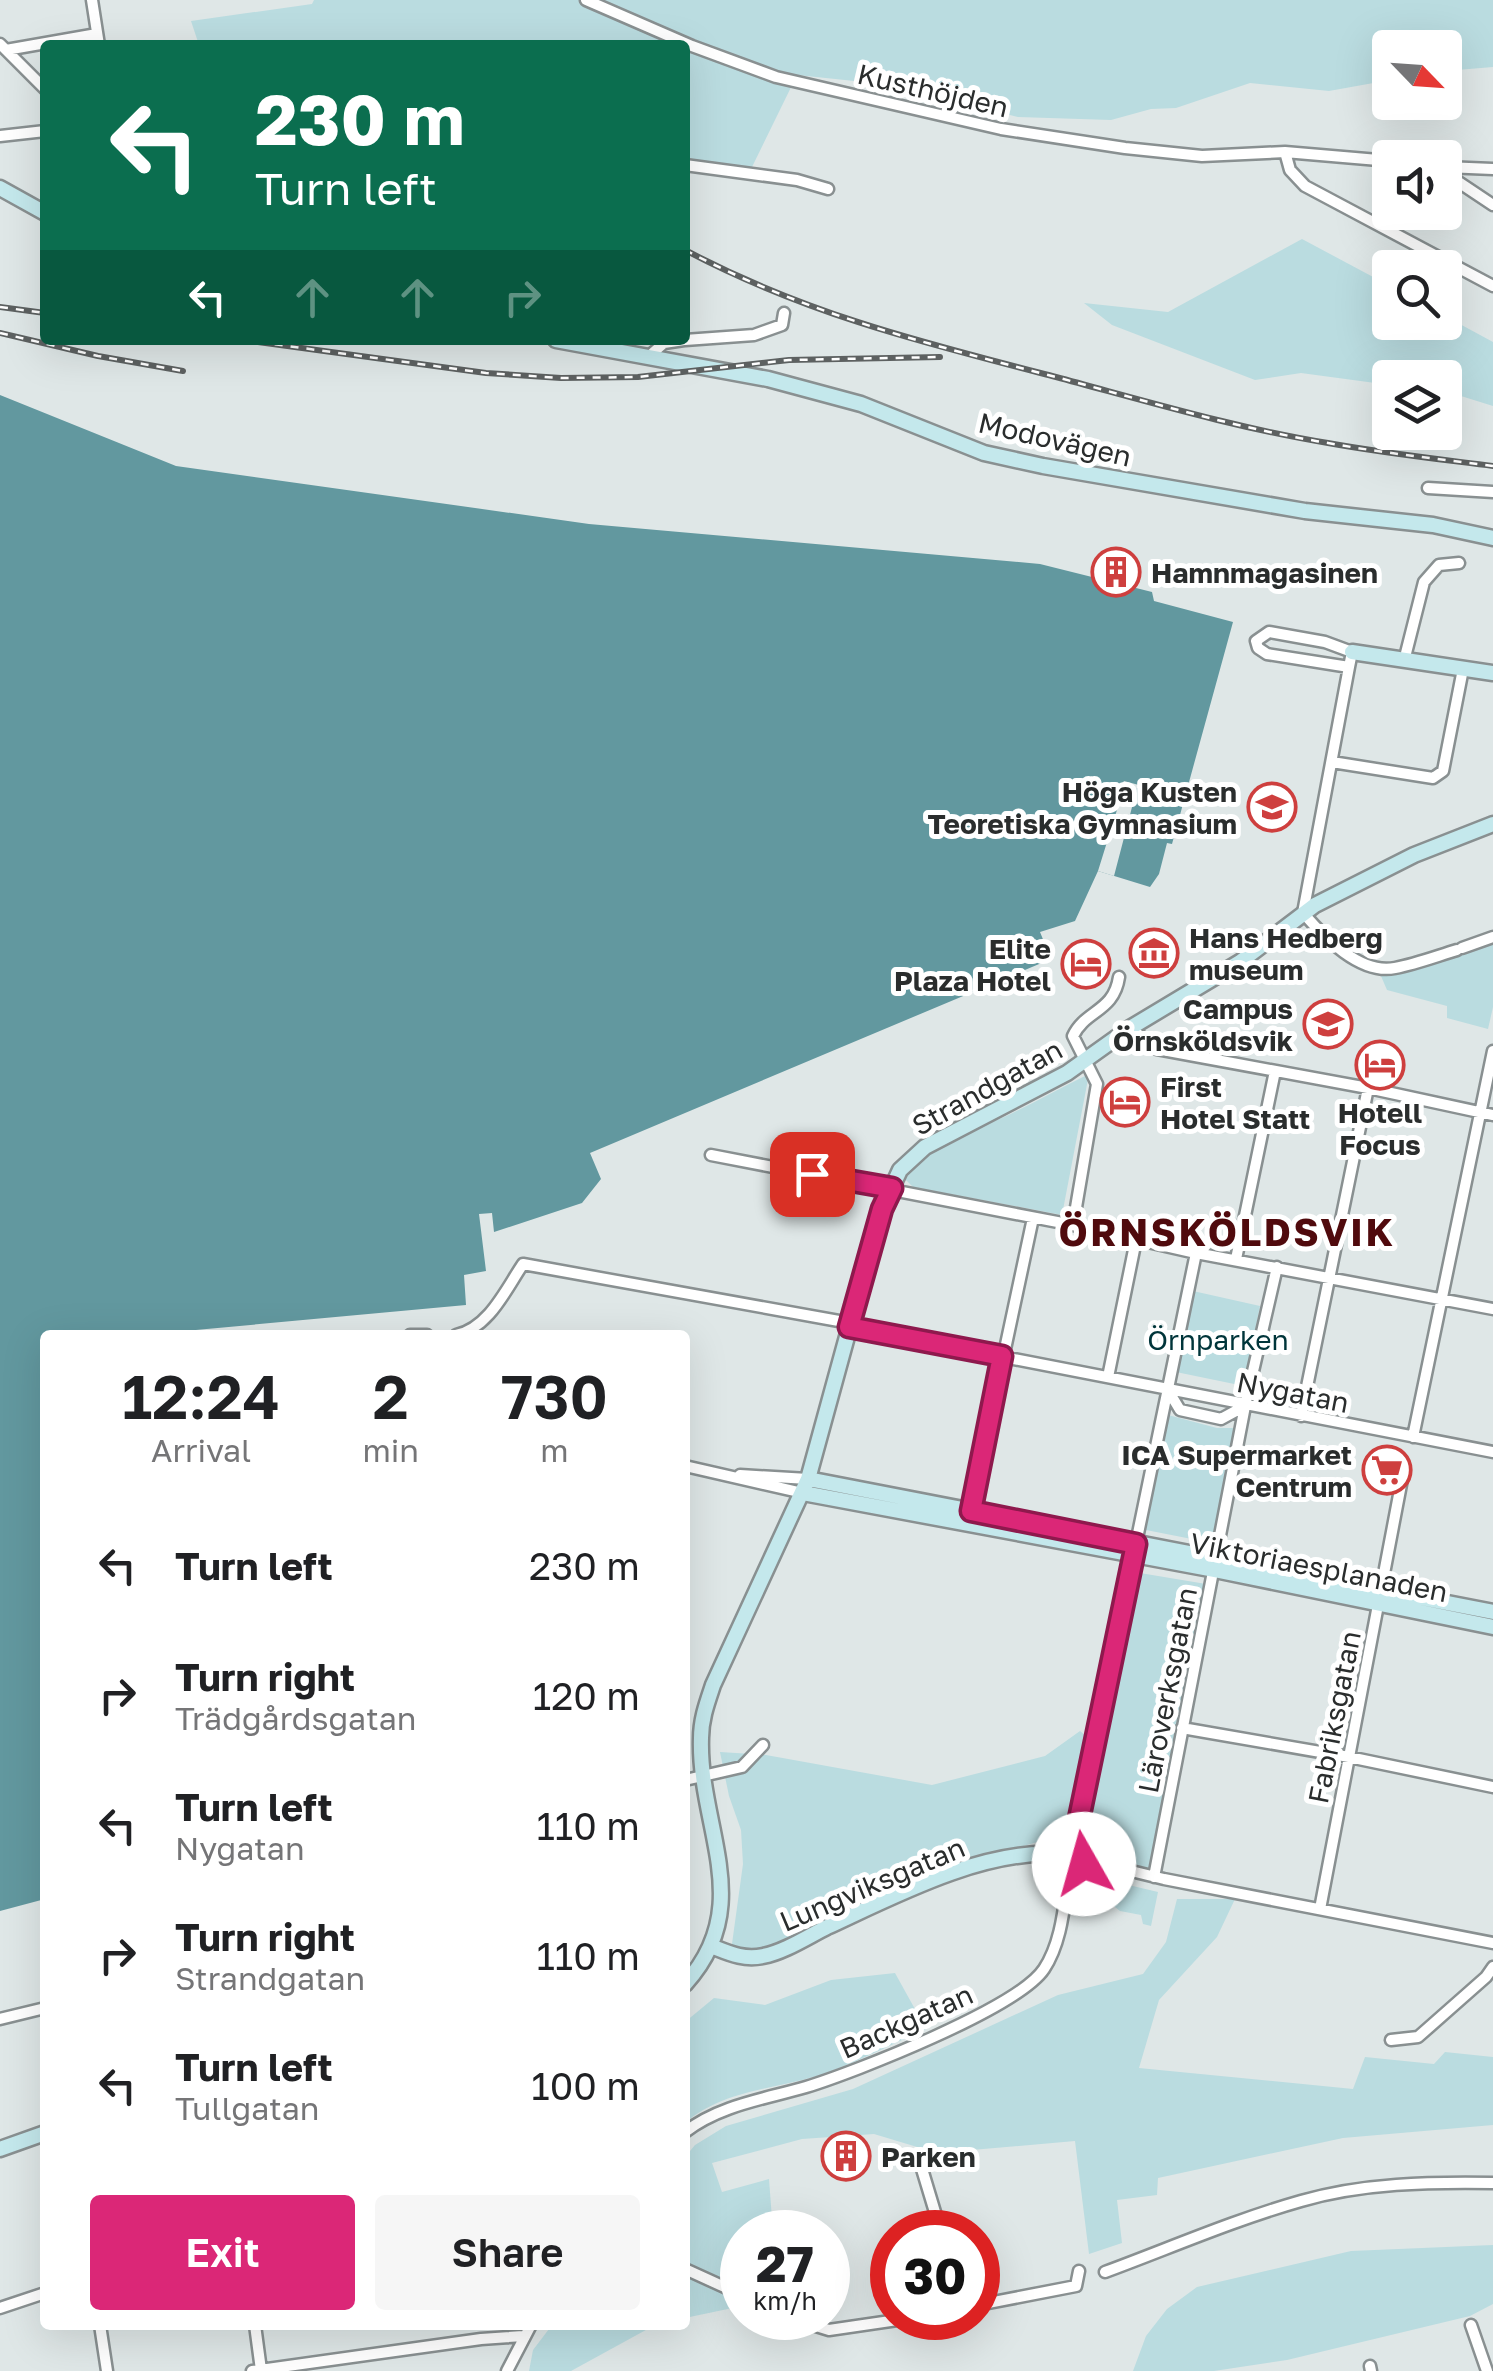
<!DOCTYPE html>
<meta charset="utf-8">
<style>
body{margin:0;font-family:"Golos Text",sans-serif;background:#f6f6f6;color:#202124;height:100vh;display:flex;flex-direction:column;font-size:38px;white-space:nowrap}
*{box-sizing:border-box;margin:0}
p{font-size:32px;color:#757577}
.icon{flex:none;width:55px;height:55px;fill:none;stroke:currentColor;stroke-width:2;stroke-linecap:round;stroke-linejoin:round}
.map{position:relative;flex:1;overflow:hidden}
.side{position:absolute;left:40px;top:1330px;width:650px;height:1000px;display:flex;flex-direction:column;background:#fff;border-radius:10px;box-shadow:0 10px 40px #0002}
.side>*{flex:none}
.hud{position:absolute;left:40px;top:40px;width:650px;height:305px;border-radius:10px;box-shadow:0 10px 40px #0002;background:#0b6e4f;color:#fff;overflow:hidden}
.needle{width:65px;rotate:115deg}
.fabs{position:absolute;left:1372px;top:30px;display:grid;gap:20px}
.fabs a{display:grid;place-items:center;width:90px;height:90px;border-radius:10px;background:#fff;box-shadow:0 10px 40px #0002;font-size:50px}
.speed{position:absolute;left:720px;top:2210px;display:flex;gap:20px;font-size:50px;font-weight:700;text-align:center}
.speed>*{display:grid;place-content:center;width:130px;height:130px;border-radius:50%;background:#fff;box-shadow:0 10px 40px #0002;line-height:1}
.speed small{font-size:25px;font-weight:400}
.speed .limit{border:15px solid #d22;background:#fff;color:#111}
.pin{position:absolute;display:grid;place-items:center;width:85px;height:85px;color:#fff;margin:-42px;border-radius:20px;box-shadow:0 5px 15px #0006}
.me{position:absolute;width:110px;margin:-55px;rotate:353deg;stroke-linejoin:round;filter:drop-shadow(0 0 8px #0008)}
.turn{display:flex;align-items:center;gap:35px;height:210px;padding:0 50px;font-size:45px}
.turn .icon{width:130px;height:130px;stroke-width:2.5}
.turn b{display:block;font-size:70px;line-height:85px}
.lanes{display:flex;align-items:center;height:95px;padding:0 50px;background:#0003;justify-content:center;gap:50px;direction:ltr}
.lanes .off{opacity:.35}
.eta{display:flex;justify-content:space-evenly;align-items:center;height:170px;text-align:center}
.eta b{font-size:60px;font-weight:600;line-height:70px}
.action{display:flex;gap:20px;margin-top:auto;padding:20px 50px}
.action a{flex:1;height:115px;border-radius:10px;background:#db2777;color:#fff;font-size:40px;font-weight:600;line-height:115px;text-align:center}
.action a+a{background:#f6f6f6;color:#202124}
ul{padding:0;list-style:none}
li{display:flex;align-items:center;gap:30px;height:130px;padding:0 50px}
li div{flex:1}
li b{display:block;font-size:38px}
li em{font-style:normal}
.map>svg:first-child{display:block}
.green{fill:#badce0}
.water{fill:#62989f}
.pier{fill:#dfe7e7}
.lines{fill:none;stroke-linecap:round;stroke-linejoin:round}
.street-casing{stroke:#899091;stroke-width:15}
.secondary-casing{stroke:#899091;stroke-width:19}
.street{stroke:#fff;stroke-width:10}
.secondary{stroke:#c4e8ec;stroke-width:14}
.rail-casing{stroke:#5d6161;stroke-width:6}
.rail{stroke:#fff;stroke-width:2.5;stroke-dasharray:8;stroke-linecap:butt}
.route-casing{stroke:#8e194d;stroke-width:25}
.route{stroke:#db2777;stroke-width:18}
.labels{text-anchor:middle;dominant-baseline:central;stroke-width:10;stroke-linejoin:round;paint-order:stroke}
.street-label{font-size:28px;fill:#2a2d2d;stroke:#fff}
.poi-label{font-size:28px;font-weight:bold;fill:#2a2d2d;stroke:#fff;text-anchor:start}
.park-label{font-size:28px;fill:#00353a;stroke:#fff}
.district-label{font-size:38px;font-weight:bold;letter-spacing:2.5px;fill:#500a0d;stroke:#fff}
</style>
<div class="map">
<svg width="1493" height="2371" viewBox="0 0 1493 2371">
<rect width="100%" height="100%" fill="#dfe7e7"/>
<path class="green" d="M314,0H1493V67L1445,71V48H1390V80L1329,91L1250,83L1176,108L1151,109L1111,120L1018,117L883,84L797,75L752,167L685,160V45H199L191,21L312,4Z
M1302,239L1390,286V322H1445V316L1493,342V406L1445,391V378H1390V385L1301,373L1255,380L1112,325L1084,303L1168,312Z
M1493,942V1007L1488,1029L1447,1018V1006L1387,990L1381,976Z
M1089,1074L1062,1215L913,1187L904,1178C926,1142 967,1134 1004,1117C1032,1104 1060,1088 1089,1074Z
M1193,1291L1260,1306L1244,1386L1176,1372Z
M1168,1415L1217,1428H1235L1212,1543L1146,1530Z
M1140,1573L1206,1584L1151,1871L1093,1849L1086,1843Z
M1080,1731L1086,1736L1070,1817L1061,1835L996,1854L766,1953L731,1951L743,1864L741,1830L729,1796L720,1752L766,1755L932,1785L1045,1756Z
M1095,1877L1158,1892L1151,1926L1143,1924L1141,1915L1120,1911L1105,1899L1088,1905Z
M1177,1899H1235L1217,1937L1159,2000L1139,2068L1353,2089L1365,2057L1434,2064L1445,2052L1493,2057V2125L1343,2138L1158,2178L1157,2195L1117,2200L1122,2243L1089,2254L1075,2141L937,2153L874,2134L802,2139L712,2163L722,2192L769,2179L773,2232H742V2306L685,2318V2157L695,2145L726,2126L853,2089L1058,1995L1143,1974L1166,1942Z
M895,1973L926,2029C890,2045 854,2064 817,2076C771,2090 724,2090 685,2123V2022L714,1998L765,2005L831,1980Z
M1493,2245V2304L1470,2316L1287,2360L1214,2371H1133L1146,2336L1167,2309L1197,2287L1351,2251Z
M552,2325H655L571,2371H529L533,2350Z"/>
<path class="water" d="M0,395L176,466L589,524L1040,564L1152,592L1154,601L1233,622L1172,844L1167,843L1159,874L1150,887L1098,871L1075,921L1040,932L1051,959L590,1153L601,1179L582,1203L494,1232L492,1213L479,1214L486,1271L464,1275L466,1305L141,1335H45V1899L0,1911Z"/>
<path class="pier" d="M1124,781L1161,791L1160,793L1137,788L1114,876L1098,871L1121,797L1117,791Z"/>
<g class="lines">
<g class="street-casing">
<path id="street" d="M92,0L99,45
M586,0L692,46L776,77L1001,129L1125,148L1202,156L1285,152L1390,161
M0,44L45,89
M6,50L97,34
M0,136L45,131
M1285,152L1290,170L1305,186L1493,286
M685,165L797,180L828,189
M1445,167L1493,169
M1445,173L1493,205
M685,340L754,335L782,325L784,313
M647,358L664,343L684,340
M1428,488L1493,492
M1404,661L1424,582L1439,565L1459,563
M1349,667L1267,654L1258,648L1256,641L1269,632L1325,642L1352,652L1349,667L1303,913C1324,937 1360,975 1395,968C1416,964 1437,956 1457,950
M1332,762L1433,778L1443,771L1463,669
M1462,948L1493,937
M1130,1028L1157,1049L1368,1088L1493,1115
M711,1155L1073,1225L1196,1253L1493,1309
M1073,1225L1097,1084L1073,1036C1085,1010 1114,1012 1119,977
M1236,1259L1275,1071
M849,1327L1493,1452
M410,1335H427
M456,1335C489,1328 506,1289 523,1264L850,1323
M1108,1377L1136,1240
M1168,1390L1180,1410L1221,1419L1245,1406
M1301,1416L1368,1088
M1413,1437L1493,1051
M685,1466L803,1493
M740,1475L808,1479
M970,1513L1033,1218
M1182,1728L1349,1757L1493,1787
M685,1780L742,1767L763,1745
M1055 1858a15 15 0 1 1 30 0a15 15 0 1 1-30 0Z
M1074,1843L1196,1253
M1086,1860L1164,1879L1493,1943
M1154,1877L1245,1406L1277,1267
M1320,1909L1403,1474
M0,2019L45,2008
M1391,2040L1418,2037L1486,1977L1493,1967
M685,2132C720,2105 765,2099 806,2087C855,2072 1018,2008 1044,1969C1062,1942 1064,1905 1069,1873
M922,2169L941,2232
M685,2269L742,2295
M1105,2272C1170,2248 1234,2220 1301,2201C1363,2183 1429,2182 1493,2183
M978,2305L1076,2286L1079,2271
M0,2308L45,2293
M790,2318L829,2330L911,2318
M100,2325L107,2371
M255,2325L261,2370
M1471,2325L1487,2371
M1370,2366L1371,2371
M252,2371L481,2339L523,2336
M507,2371L531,2325"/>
</g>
<g class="secondary-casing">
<path id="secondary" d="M0,188L45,213
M556,340L768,379L861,404L984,453L1043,466L1305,511L1433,525L1493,538
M1352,652L1493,673
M808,1479L1493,1612
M803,1493L1215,1570L1493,1627
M711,1946C729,1953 743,1960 763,1956C784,1952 807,1937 827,1927C894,1896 981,1850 1055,1854
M685,1984C757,1905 698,1827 701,1738C701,1719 707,1703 713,1685L808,1479L882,1209L900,1170L925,1147L1067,1073L1130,1028L1240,962L1315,905L1414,855L1493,824
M0,2149L45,2133"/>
</g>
<use href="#street" class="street"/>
<use href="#secondary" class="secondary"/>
<g class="rail-casing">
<path id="rail" d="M685,250C806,314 924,343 1056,377C1146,401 1236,428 1328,443C1383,453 1438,459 1493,466
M0,307L45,313
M0,333L98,356L183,371
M243,340L486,373L561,378L638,377L789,360L940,357"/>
</g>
<use href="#rail" class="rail"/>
</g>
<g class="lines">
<g class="route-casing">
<path id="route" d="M812,1174L892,1188L882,1209L849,1327L1002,1356L971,1511L1136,1544L1074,1843L1084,1851V1864"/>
</g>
<use href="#route" class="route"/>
</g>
<defs>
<g id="building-ring" transform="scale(2.5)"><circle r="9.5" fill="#fff" stroke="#ce3f3e" stroke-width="1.5"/><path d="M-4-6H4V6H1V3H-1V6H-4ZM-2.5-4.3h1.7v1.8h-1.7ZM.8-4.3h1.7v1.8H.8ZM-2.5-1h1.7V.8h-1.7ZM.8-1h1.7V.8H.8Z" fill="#ce3f3e"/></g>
<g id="school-ring" transform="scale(2.5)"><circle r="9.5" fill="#fff" stroke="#ce3f3e" stroke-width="1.5"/><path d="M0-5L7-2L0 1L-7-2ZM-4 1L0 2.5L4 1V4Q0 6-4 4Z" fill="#ce3f3e"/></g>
<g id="museum-ring" transform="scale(2.5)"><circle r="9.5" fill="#fff" stroke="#ce3f3e" stroke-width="1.5"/><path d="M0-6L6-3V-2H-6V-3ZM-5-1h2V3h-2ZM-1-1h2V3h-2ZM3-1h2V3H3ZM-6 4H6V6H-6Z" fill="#ce3f3e"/></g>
<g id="hotel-ring" transform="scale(2.5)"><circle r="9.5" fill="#fff" stroke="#ce3f3e" stroke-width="1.5"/><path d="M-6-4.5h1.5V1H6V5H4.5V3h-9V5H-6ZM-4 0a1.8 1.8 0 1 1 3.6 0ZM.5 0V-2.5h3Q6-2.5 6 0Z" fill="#ce3f3e"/></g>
<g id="university-ring" transform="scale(2.5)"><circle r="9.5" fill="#fff" stroke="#ce3f3e" stroke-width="1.5"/><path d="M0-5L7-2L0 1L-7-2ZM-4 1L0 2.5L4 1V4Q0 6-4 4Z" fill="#ce3f3e"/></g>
<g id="supermarket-ring" transform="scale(2.5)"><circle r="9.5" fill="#fff" stroke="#ce3f3e" stroke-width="1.5"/><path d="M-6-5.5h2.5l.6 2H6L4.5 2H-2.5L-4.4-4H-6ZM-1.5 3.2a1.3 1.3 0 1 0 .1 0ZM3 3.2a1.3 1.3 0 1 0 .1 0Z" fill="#ce3f3e"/></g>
</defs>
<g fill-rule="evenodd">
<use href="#building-ring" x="1116" y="572"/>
<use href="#school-ring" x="1272" y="807"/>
<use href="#museum-ring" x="1154" y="953"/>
<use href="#hotel-ring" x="1086" y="964"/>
<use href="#university-ring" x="1328" y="1024"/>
<use href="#hotel-ring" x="1380" y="1065"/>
<use href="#hotel-ring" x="1125" y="1102"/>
<use href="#supermarket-ring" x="1387" y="1470"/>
<use href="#building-ring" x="846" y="2156"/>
</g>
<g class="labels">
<g class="street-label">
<text transform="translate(933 90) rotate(13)">Kusthöjden</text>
<text transform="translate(1055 439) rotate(13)">Modovägen</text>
<text transform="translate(987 1087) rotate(-29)">Strandgatan</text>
<text transform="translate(1293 1392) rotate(11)">Nygatan</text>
<text transform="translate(1319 1567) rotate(11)">Viktoriaesplanaden</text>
<text transform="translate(1167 1690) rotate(-79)">Läroverksgatan</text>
<text transform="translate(1334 1717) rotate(-79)">Fabriksgatan</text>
<text transform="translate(872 1884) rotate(-23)">Lungviksgatan</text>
<text transform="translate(906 2021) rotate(-24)">Backgatan</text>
</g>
<g class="poi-label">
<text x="1151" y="572">Hamnmagasinen</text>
<text x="1237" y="791" text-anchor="end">Höga Kusten<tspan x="1237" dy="32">Teoretiska Gymnasium</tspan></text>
<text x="1189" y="937">Hans Hedberg<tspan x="1189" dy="32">museum</tspan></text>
<text x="1051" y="948" text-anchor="end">Elite<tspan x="1051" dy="32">Plaza Hotel</tspan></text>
<text x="1293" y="1008" text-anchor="end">Campus<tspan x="1293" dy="32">Örnsköldsvik</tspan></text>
<text x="1160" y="1086">First<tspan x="1160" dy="32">Hotel Statt</tspan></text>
<text x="1380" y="1112" text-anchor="middle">Hotell<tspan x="1380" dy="32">Focus</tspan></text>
<text x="1352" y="1454" text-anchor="end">ICA Supermarket<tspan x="1352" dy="32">Centrum</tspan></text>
<text x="881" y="2156">Parken</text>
</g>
<g class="park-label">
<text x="1218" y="1339">Örnparken</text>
</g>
<g class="district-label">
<text x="1227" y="1231">ÖRNSKÖLDSVIK</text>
</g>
</g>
</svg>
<div class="fabs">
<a><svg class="needle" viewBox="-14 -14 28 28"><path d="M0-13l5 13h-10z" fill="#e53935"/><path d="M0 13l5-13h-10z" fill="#757577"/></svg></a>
<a><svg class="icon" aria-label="sound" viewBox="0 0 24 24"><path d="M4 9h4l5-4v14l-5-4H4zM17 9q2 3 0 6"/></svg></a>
<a><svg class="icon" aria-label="search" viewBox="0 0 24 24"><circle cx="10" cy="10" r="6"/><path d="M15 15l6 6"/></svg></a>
<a><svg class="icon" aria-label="layers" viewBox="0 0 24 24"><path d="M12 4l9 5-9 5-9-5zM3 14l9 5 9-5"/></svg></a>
</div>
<div class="speed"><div>27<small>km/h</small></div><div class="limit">30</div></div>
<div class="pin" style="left:812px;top:1174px;background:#d93025"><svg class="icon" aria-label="arrive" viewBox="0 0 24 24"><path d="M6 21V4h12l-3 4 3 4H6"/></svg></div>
<svg class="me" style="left:1084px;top:1864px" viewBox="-20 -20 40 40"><circle r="19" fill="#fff"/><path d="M0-13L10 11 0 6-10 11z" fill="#db2777"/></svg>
<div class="hud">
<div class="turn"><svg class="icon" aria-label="left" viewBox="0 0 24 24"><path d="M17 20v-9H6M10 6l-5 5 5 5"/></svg><div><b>230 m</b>Turn left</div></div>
<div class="lanes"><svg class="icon" aria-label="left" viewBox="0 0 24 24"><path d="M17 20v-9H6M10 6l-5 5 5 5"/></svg><svg class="icon off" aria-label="ahead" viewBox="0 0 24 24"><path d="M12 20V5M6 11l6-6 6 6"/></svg><svg class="icon off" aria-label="ahead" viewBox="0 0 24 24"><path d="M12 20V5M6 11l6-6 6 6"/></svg><svg class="icon off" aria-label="right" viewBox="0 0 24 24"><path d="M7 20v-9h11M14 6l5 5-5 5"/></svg></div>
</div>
<section class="side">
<div class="eta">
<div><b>12:24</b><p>Arrival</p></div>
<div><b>2</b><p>min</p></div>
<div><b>730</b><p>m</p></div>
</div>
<ul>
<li><svg class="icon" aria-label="left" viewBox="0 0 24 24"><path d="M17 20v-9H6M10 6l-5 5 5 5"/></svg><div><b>Turn left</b></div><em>230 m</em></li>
<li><svg class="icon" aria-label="right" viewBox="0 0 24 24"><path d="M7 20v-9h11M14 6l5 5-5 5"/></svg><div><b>Turn right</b><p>Trädgårdsgatan</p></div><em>120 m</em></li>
<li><svg class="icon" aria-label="left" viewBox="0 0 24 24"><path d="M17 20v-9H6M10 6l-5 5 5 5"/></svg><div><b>Turn left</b><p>Nygatan</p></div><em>110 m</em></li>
<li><svg class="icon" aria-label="right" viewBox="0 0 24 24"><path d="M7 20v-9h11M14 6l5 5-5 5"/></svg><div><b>Turn right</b><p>Strandgatan</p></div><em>110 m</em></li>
<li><svg class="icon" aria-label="left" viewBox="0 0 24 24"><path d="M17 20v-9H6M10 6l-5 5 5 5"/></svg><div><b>Turn left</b><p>Tullgatan</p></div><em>100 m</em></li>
</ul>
<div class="action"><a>Exit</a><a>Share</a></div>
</section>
</div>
